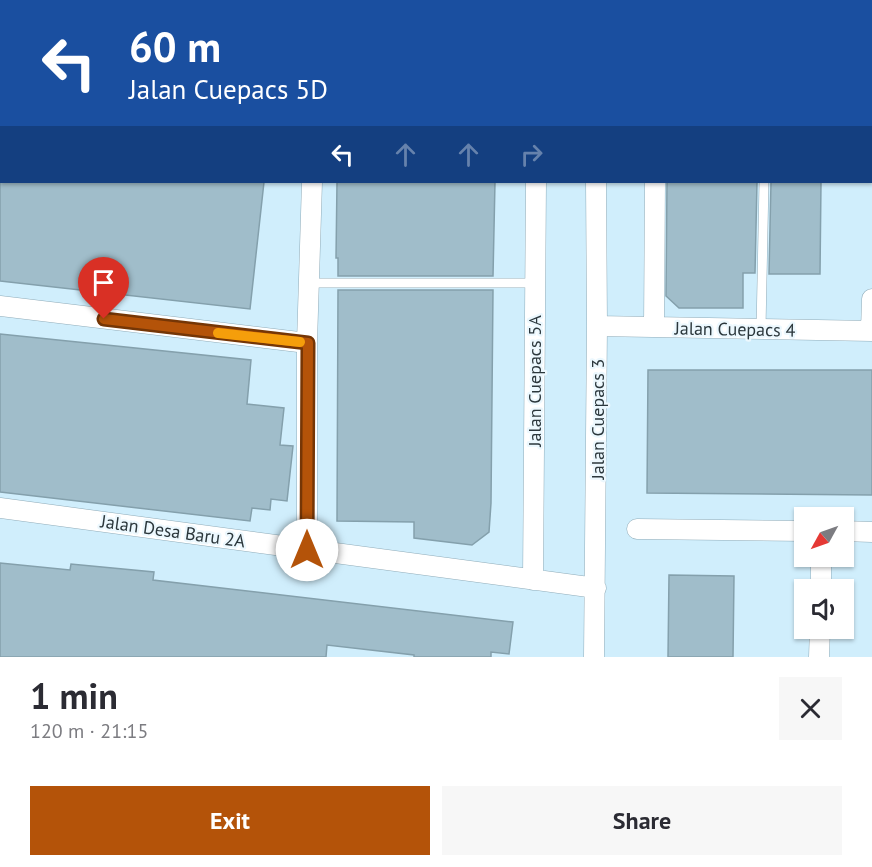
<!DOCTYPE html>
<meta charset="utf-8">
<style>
body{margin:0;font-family:"PT Sans",sans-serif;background:#f7f7f7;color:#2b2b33;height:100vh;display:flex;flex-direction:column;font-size:22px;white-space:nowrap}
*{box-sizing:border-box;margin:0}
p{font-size:20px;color:#7c7c81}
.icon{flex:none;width:33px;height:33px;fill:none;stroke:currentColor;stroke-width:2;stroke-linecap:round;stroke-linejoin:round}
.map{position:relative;height:657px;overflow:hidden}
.details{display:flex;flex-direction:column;background:#fff;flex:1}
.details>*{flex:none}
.hud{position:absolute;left:0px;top:0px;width:873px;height:183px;box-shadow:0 2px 4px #0004;background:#1a4fa0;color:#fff;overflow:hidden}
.needle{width:39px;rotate:230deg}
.fabs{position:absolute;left:794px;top:507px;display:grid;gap:12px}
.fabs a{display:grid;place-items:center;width:60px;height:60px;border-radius:0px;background:#fff;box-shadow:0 2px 4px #0004;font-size:30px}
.pin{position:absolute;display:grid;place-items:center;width:51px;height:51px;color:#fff;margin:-62px -26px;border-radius:50% 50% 50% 0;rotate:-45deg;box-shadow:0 0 6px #0007}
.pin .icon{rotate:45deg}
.me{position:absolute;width:66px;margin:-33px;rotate:0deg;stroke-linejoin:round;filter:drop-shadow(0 0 4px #0008)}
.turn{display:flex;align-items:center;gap:21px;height:126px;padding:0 30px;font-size:27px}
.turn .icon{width:78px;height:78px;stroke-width:2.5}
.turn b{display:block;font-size:42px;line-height:51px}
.lanes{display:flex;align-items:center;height:57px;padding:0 30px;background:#0003;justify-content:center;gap:30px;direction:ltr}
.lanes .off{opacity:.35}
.round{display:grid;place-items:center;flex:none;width:63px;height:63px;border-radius:0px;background:#f7f7f7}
.overview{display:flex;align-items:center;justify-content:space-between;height:102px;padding:0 30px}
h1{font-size:36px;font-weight:700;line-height:45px}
.action{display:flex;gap:12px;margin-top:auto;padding:12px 30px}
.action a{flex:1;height:69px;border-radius:0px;background:#b45309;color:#fff;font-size:24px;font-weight:700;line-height:69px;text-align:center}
.action a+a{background:#f7f7f7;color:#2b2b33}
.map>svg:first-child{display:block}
.building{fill:#a0bdca;stroke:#84a0ac;stroke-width:1.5}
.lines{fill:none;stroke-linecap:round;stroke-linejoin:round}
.lane-casing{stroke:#90acb9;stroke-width:10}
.street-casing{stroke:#90acb9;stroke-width:21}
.lane{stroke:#fff;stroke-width:9}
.street{stroke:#fff;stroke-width:20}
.route-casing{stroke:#753606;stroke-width:15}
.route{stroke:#b45309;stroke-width:10}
.slow{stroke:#f59e0b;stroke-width:10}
.labels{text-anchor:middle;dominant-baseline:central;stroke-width:4.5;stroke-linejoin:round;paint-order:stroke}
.street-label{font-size:18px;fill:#2b373c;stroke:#ecf8fe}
</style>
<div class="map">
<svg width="872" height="657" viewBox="0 0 872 657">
<rect width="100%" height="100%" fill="#d0eefc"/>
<path class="building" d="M0,182H264L250,309L0,281Z
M337,182H495L493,276H338V258H336Z
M667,182H757L755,273H743V308H679L666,296Z
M771,182H821L820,274H769Z
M338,290H493L491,503L489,532L472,545L414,538V522L337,521Z
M0,334L251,360L247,404L284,408L280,445L293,446L287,501L271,499L270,510L252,508L250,521L0,492Z
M648,370H872V495L647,493Z
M0,563L70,570L71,564L154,572L153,580L513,622L509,654L491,652V657H414V655L327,645L326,657H0Z
M669,575L734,576L733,657H668Z"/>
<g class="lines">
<g class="lane-casing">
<path id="lane" d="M764,0V2
M310,283H534
M761,329L764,182"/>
</g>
<g class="street-casing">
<path id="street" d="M594,0V2
M316,2V0
M538,2V0
M656,2V0
M0,111H2
M0,306L307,343
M597,326L872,331
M654,327L655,182
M871,331L872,299
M0,508L596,588
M637,529L804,531
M843,531L872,532
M307,550V343L312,182
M533,580L536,182
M821,590V556
M594,657L597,326L596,182
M819,657L820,628"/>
</g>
<use href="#lane" class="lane"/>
<use href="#street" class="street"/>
</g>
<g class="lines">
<g class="route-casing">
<path id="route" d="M104,319L308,343L307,550"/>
</g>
<use href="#route" class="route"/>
<path class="slow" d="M218,333L300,342"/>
</g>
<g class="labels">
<g class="street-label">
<text transform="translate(735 329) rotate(1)">Jalan Cuepacs 4</text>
<text transform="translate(534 381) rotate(-90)">Jalan Cuepacs 5A</text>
<text transform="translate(597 419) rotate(-90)">Jalan Cuepacs 3</text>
<text transform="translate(173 531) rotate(8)">Jalan Desa Baru 2A</text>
</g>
</g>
</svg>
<div class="fabs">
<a><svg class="needle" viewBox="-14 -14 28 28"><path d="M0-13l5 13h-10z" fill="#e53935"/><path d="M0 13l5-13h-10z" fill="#7c7c81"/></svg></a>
<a><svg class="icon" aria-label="sound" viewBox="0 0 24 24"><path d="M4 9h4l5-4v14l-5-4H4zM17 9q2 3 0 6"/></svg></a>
</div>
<div class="pin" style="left:104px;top:319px;background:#d93025"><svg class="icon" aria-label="arrive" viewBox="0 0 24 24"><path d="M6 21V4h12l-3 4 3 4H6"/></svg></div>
<svg class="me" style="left:307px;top:550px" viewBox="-20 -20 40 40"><circle r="19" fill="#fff"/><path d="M0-13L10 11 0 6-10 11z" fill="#b45309"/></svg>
<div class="hud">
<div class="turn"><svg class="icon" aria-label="left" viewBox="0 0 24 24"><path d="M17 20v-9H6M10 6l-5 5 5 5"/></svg><div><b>60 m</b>Jalan Cuepacs 5D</div></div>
<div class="lanes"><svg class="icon" aria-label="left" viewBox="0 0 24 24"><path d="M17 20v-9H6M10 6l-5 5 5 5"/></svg><svg class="icon off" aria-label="ahead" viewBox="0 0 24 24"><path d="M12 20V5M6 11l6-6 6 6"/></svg><svg class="icon off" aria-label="ahead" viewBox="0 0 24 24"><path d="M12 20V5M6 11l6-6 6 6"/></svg><svg class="icon off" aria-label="right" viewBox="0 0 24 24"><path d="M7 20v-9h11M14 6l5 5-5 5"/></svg></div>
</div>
</div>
<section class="details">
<div class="overview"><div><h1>1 min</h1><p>120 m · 21:15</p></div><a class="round"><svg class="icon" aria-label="close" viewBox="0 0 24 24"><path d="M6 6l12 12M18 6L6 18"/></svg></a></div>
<div class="action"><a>Exit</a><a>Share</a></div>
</section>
